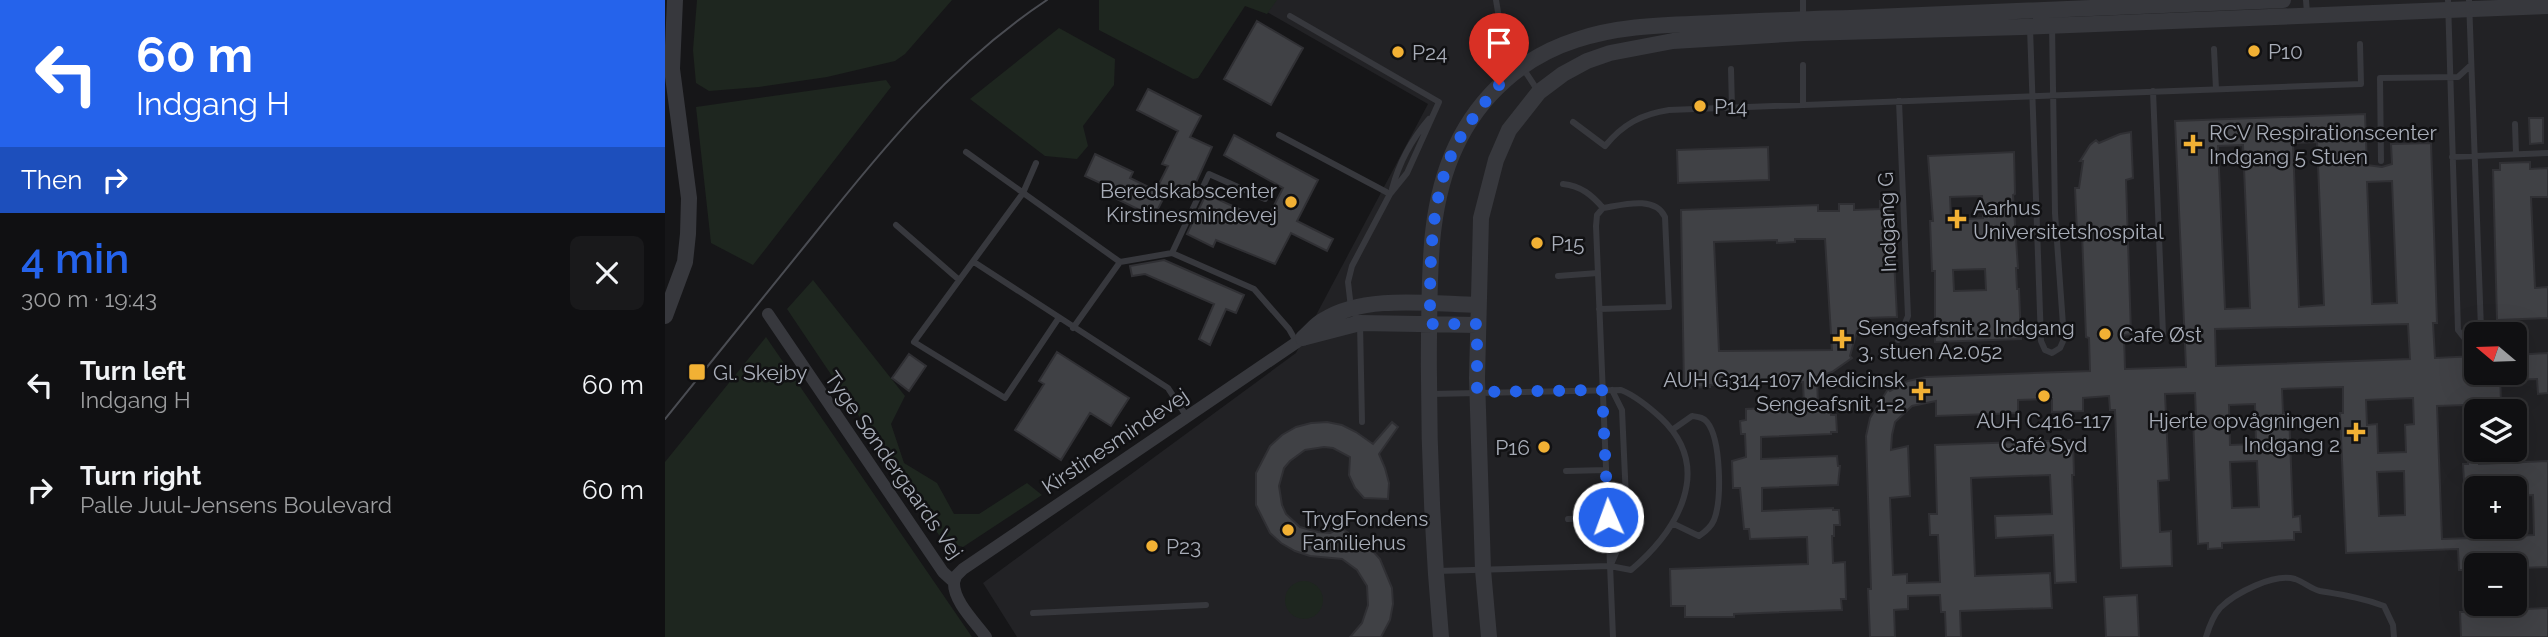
<!DOCTYPE html>
<meta charset="utf-8">
<style>
body{margin:0;font-family:Raleway,sans-serif;background:#19191b;color:#f1f3f6;height:100vh;display:flex;flex-direction:column;font-size:26px;white-space:nowrap}
*{box-sizing:border-box;margin:0}
p{font-size:23px;color:#9c9d9f}
.icon{flex:none;width:38px;height:38px;fill:none;stroke:currentColor;stroke-width:2;stroke-linecap:round;stroke-linejoin:round}
.map{position:relative;flex:1;overflow:hidden}
.side{display:flex;flex-direction:column;background:#101012;width:665px}
.side>*{flex:none}
.hud{background:#2563eb;color:#fff;overflow:hidden}
.needle{width:46px;rotate:289deg}
.tools{position:absolute;left:1799px;top:322px;display:grid;gap:14px}
.tools a{display:grid;place-items:center;width:63px;height:63px;border-radius:10px;background:#101012;box-shadow:0 7px 28px #0002,0 0 0 2px #303032;font-size:35px}
.pin{position:absolute;display:grid;place-items:center;width:60px;height:60px;color:#fff;margin:-72px -30px;border-radius:50% 50% 50% 0;rotate:-45deg;box-shadow:0 0 7px #0007}
.pin .icon{rotate:45deg}
.me{position:absolute;width:77px;margin:-38px;rotate:358deg;stroke-linejoin:round;filter:drop-shadow(0 0 5px #0008)}
.turn{display:flex;align-items:center;gap:24px;height:147px;padding:0 21px;font-size:32px}
.turn .icon{width:91px;height:91px;stroke-width:2.5}
.turn b{display:block;font-size:49px;line-height:60px}
.then{display:flex;align-items:center;height:66px;padding:0 21px;background:#0003;gap:14px;font-size:26px}
.round{display:grid;place-items:center;flex:none;width:74px;height:74px;border-radius:10px;background:#19191b}
.overview{display:flex;align-items:center;justify-content:space-between;height:119px;padding:0 21px}
h1{font-size:42px;font-weight:600;line-height:52px;color:#2563eb}
ul{padding:0;list-style:none}
li{display:flex;align-items:center;gap:21px;height:105px;padding:0 21px}
li div{flex:1}
li b{display:block;font-size:26px}
li em{font-style:normal}
main{display:flex;flex:1;min-height:0}
.map>svg:first-child{display:block}
.built{fill:#222225;fill-rule:evenodd}
.green{fill:#1e261f}
.building{fill:#404145;stroke:#303034;stroke-width:2;fill-rule:evenodd}
.lines{fill:none;stroke-linecap:round;stroke-linejoin:round}
.service{stroke:#37383d;stroke-width:6}
.minor{stroke:#37383d;stroke-width:12}
.tertiary{stroke:#37383d;stroke-width:16}
.tram{stroke:#4a4c52;stroke-width:2}
.route{stroke:#2563eb;stroke-width:12;stroke-dasharray:0 21.6}
.poi-dot{fill:#f2b134;stroke:#111113;stroke-width:2.5}
.labels{text-anchor:middle;dominant-baseline:central;stroke-width:5;stroke-linejoin:round;paint-order:stroke}
.poi-label{font-size:21px;fill:#a8adb8;stroke:#111113;text-anchor:start}
.street-label{font-size:21px;fill:#a8adb8;stroke:#111113}
</style>
<main>
<section class="side">
<div class="hud">
<div class="turn"><svg class="icon" aria-label="left" viewBox="0 0 24 24"><path d="M17 20v-9H6M10 6l-5 5 5 5"/></svg><div><b>60 m</b>Indgang H</div></div>
<div class="then">Then<svg class="icon" aria-label="right" viewBox="0 0 24 24"><path d="M7 20v-9h11M14 6l5 5-5 5"/></svg></div>
</div>
<div class="overview"><div><h1>4 min</h1><p>300 m · 19:43</p></div><a class="round"><svg class="icon" aria-label="close" viewBox="0 0 24 24"><path d="M6 6l12 12M18 6L6 18"/></svg></a></div>
<ul>
<li><svg class="icon" aria-label="left" viewBox="0 0 24 24"><path d="M17 20v-9H6M10 6l-5 5 5 5"/></svg><div><b>Turn left</b><p>Indgang H</p></div><em>60 m</em></li>
<li><svg class="icon" aria-label="right" viewBox="0 0 24 24"><path d="M7 20v-9h11M14 6l5 5-5 5"/></svg><div><b>Turn right</b><p>Palle Juul-Jensens Boulevard</p></div><em>60 m</em></li>
</ul>
</section>
<div class="map">
<svg width="1883" height="637" viewBox="0 0 1883 637">
<rect width="100%" height="100%" fill="#161618"/>
<path class="built" d="M609,0H1883V637H352L318,583L631,353L763,104L602,12ZM1811,334H1850V373H1811ZM1811,411H1850V450H1811ZM1811,488H1850V527H1811ZM1811,565H1850V604H1811Z"/>
<path class="green" d="M32,0H287L240,54L230,61L162,77L94,87L44,91L31,83L28,50Z
M434,0H612L602,14L580,6L533,78L528,79L434,30Z
M394,28L450,59L449,85L418,126L423,146L412,159L380,156L305,99Z
M221,80L226,87L88,265L46,243L31,107Z
M148,280L240,396L226,424L239,463L272,483L289,514H314L362,483L377,495L298,547L278,541L122,309Z
M101,337L307,637H0V462Z
M620 600a19 19 0 1 1 38 0a19 19 0 1 1-38 0Z"/>
<path class="building" d="M592,21L638,48L606,105L559,79Z
M483,89L536,116L525,137L547,147L528,189L530,190L526,199L494,184L503,166L497,164L513,131L472,110Z
M1700,114L1702,165L1717,167L1727,164L1726,144L1766,143L1772,323H1768L1770,358L1811,356V373H1835L1836,403L1812,404L1811,435H1802L1801,405L1772,406L1777,539L1807,538L1806,527H1817L1818,537L1869,535L1868,495L1850,496V488H1811V497L1800,498L1798,464H1803V450H1813L1814,464L1883,461V567L1850,568V565H1811V604H1813L1814,611L1883,608V637H1796L1795,612H1802L1800,570H1794L1793,549L1681,553L1675,413H1678V387L1617,389L1618,413H1624L1628,517L1635,516L1636,532H1629V540L1557,543V548L1543,549V543L1533,544L1528,417H1531L1530,393L1500,394L1504,480L1493,481L1495,532L1506,531L1507,566L1456,568L1450,410H1445L1444,396L1418,398V411L1387,412V399L1353,400V413L1271,416V401L1247,406L1230,422L1227,435L1226,450L1243,446L1245,496L1225,498L1228,575L1242,574V583L1275,582L1273,535H1265L1264,514H1272L1270,445L1408,440L1409,475H1407L1411,582L1390,583L1388,535L1331,538L1330,516L1387,514L1385,475L1306,478L1310,576L1385,573L1387,608L1295,611L1296,637H1281L1280,612H1276L1275,595L1243,596V609L1229,610L1230,637H1205L1203,589H1206L1201,436L1205,418L1223,389L1225,391L1243,381L1261,377L1425,371L1424,338L1421,337L1417,233H1412L1410,188H1414L1418,161H1415L1425,145L1431,140L1434,143L1455,134L1466,132L1468,178L1461,180L1466,334L1459,335L1460,369L1521,367L1510,121ZM1652,142L1659,305L1634,307L1628,143ZM1578,145L1585,308L1560,309L1553,146ZM1727,181L1732,303L1707,304L1702,182ZM1743,324L1745,359L1551,366L1550,329ZM1748,398L1749,424L1740,425L1741,452L1713,453L1712,424L1702,425L1701,400ZM1590,404L1591,444L1565,445L1564,405ZM1592,461L1594,507L1567,508L1565,462ZM1739,471L1740,515L1714,516L1712,472Z
M1864,118H1878V143L1865,144Z
M569,135L653,180L632,221L668,239L662,251L626,233L610,264L551,240L548,247L522,234L541,194L601,221L618,188L559,155Z
M1103,147L1104,180L1013,183L1012,150Z
M1349,152L1350,194L1348,195L1353,268H1351L1352,289H1354L1356,339L1270,342V271H1267L1265,221H1268L1263,156ZM1317,196L1318,218L1286,220L1285,197ZM1320,269L1321,290L1289,291L1288,270Z
M430,154L468,172L465,178L500,195L489,217L452,199L455,192L420,176Z
M1865,162V169L1883,168V197H1866L1870,288L1883,287V318L1832,320L1828,170H1835V163Z
M1215,201H1226L1232,317L1200,318V331H1192L1185,356L1187,358L1167,372L1152,377L1153,406L1166,405V415H1171L1172,432H1166V434L1096,437V459L1172,456L1173,466H1175L1173,485L1097,488V511L1168,508V510H1174L1175,525H1169V536H1167L1168,563L1180,562L1181,599H1176L1177,610L1069,614V617H1020V606H1006L1005,569L1143,564L1142,537L1085,539L1084,529H1079L1075,488H1068L1067,461L1081,457L1080,434H1076L1075,421L1081,420V409L1139,406L1138,382L1045,385V387L1019,388L1016,210L1153,205V211H1174V204H1189V210L1215,209ZM1130,239H1160L1167,350L1054,351L1049,242L1112,240V243L1130,242Z
M499,260L579,295L571,313L561,309L545,345L534,339L549,304L480,274L467,276L465,266Z
M392,352L464,398L446,426L425,413L396,460L350,430L379,384L374,381Z
M1883,353V393L1873,394L1872,379L1850,380V355Z
M244,354L261,366L244,391L227,378Z
M662,422L677,425L691,432L708,444L727,422L733,427L714,454L720,468L724,483L723,499L699,498L690,488L684,475L685,457L668,448L659,447L640,450L625,461L619,468L614,486L617,505L621,514L635,527L653,532L665,533L676,528L705,548L715,559L727,588L728,604L725,620L716,637H685L697,623L703,605L702,586L692,570L677,559L645,556L630,551L616,543L605,533L591,505V473L605,446L617,435L631,427L646,423Z
M1472,595L1474,637H1441L1439,597Z"/>
<g class="lines">
<path class="service" d="M831,0L837,36L873,91
M1138,0V17
M1641,0L1642,13
M1783,0L1793,330L1800,339L1811,337
M1804,0L1816,329L1813,334
M625,16L774,102L742,173L725,194
M1365,28L1376,341L1380,350L1387,353L1395,348L1399,339L1390,213L1387,25
M1549,49L1551,89
M1138,65V105
M1066,69L1067,108
M1488,91L1498,334
M908,122L940,146C958,124 977,114 1004,110L1696,84L1695,44
M1850,124L1851,154
M614,135L725,194L687,266L683,282L686,308L695,323L697,422
M301,152L455,262
M1787,157L1883,153
M1716,161L1715,78L1793,77L1806,65
M371,163L358,193L249,342L340,398L393,319
M898,184C916,186 927,195 938,208
M727,189C734,163 746,140 764,119
M938,208L932,215L931,226L948,637
M231,225L293,279
M507,253L544,174L600,199
M309,262L503,388L522,417
M893,276L933,273
M934,309L1004,307L1000,217C990,195 957,205 938,208
M408,328L455,262L507,253L589,289L624,329L632,343
M1233,340L1243,316L1234,101
M766,394L956,390C971,396 984,407 996,418C1050,469 1012,531 966,570L945,566L772,571
M1007,430L1027,416C1033,417 1038,417 1042,422C1056,439 1057,500 1049,520C1046,527 1040,532 1034,536L1009,524
M901,471L941,470
M903,519L943,517
M947,562L955,544L961,499L957,410L947,390
M368,613L541,605
M1541,637C1544,627 1548,616 1555,608C1570,593 1609,573 1630,579C1639,582 1646,589 1655,591C1678,595 1698,598 1719,606L1728,625L1729,637"/>
<path class="minor" d="M103,314L278,572L289,582C288,601 310,622 321,637
M289,582L291,576L298,569L638,338"/>
<path class="tertiary" d="M0,316L20,262L23,234L24,198L7,69L10,0
M641,337L695,323L812,325
M638,338C645,332 651,324 659,320C699,294 767,304 813,305
M776,637C767,537 763,435 764,335C765,271 763,205 791,146C815,95 858,57 911,40C955,25 1002,25 1047,23C1093,21 1139,19 1185,18C1329,13 1473,6 1618,0
M824,637L818,570L812,378L816,218L831,160L844,130L874,92L898,74L922,61L945,53L1008,41L1139,33L1357,27L1883,6"/>
<path class="tram" d="M0,419C49,358 98,298 147,237C217,149 287,63 382,0"/>
</g>
<g class="lines">
<path class="route" d="M834,85C819,103 804,122 792,143C764,197 765,264 765,324H812V392L937,390L943,517"/>
</g>
<g class="poi-dot">
<circle cx="1589" cy="51" r="7"/>
<circle cx="733" cy="52" r="7"/>
<circle cx="1035" cy="106" r="7"/>
<path d="M1524.5 133.5h7v7h7v7h-7v7h-7v-7h-7v-7h7z"/>
<circle cx="626" cy="202" r="7"/>
<path d="M1288.5 208.5h7v7h7v7h-7v7h-7v-7h-7v-7h7z"/>
<circle cx="872" cy="243" r="7"/>
<circle cx="1440" cy="334" r="7"/>
<path d="M1173.5 328.5h7v7h7v7h-7v7h-7v-7h-7v-7h7z"/>
<rect x="23" y="363" width="18" height="18" rx="3.5"/>
<path d="M1252.5 380.5h7v7h7v7h-7v7h-7v-7h-7v-7h7z"/>
<circle cx="1379" cy="396" r="7"/>
<path d="M1687.5 421.5h7v7h7v7h-7v7h-7v-7h-7v-7h7z"/>
<circle cx="879" cy="447" r="7"/>
<circle cx="623" cy="530" r="7"/>
<circle cx="487" cy="546" r="7"/>
</g>
<g class="labels">
<g class="poi-label">
<text x="1603" y="51">P10</text>
<text x="747" y="52">P24</text>
<text x="1049" y="106">P14</text>
<text x="1544" y="132">RCV Respirationscenter<tspan x="1544" dy="24">Indgang 5 Stuen</tspan></text>
<text x="612" y="190" text-anchor="end">Beredskabscenter<tspan x="612" dy="24">Kirstinesmindevej</tspan></text>
<text x="1308" y="207">Aarhus<tspan x="1308" dy="24">Universitetshospital</tspan></text>
<text x="886" y="243">P15</text>
<text x="1193" y="327">Sengeafsnit 2 Indgang<tspan x="1193" dy="24">3, stuen A2.052</tspan></text>
<text x="1454" y="334">Cafe Øst</text>
<text x="48" y="372">Gl. Skejby</text>
<text x="1240" y="379" text-anchor="end">AUH G314-107 Medicinsk<tspan x="1240" dy="24">Sengeafsnit 1-2</tspan></text>
<text x="1379" y="420" text-anchor="middle">AUH C416-117<tspan x="1379" dy="24">Café Syd</tspan></text>
<text x="1675" y="420" text-anchor="end">Hjerte opvågningen<tspan x="1675" dy="24">Indgang 2</tspan></text>
<text x="865" y="447" text-anchor="end">P16</text>
<text x="637" y="518">TrygFondens<tspan x="637" dy="24">Familiehus</tspan></text>
<text x="501" y="546">P23</text>
</g>
<g class="street-label">
<text transform="translate(1222 222) rotate(-92)">Indgang G</text>
<text transform="translate(450 441) rotate(-34)">Kirstinesmindevej</text>
<text transform="translate(229 465) rotate(55)">Tyge Søndergaards Vej</text>
</g>
</g>
</svg>
<div class="tools">
<a><svg class="needle" viewBox="-14 -14 28 28"><path d="M0-13l5 13h-10z" fill="#e53935"/><path d="M0 13l5-13h-10z" fill="#9c9d9f"/></svg></a>
<a><svg class="icon" aria-label="layers" viewBox="0 0 24 24"><path d="M12 4l9 5-9 5-9-5zM3 14l9 5 9-5"/></svg></a>
<a>+</a>
<a>−</a>
</div>
<div class="pin" style="left:834px;top:85px;background:#d93025"><svg class="icon" aria-label="arrive" viewBox="0 0 24 24"><path d="M6 21V4h12l-3 4 3 4H6"/></svg></div>
<svg class="me" style="left:943px;top:517px" viewBox="-20 -20 40 40"><circle r="17" fill="#2563eb" stroke="#fff" stroke-width="3"/><path d="M0-11L8 9 0 5-8 9z" fill="#fff"/></svg>
</div>
</main>
